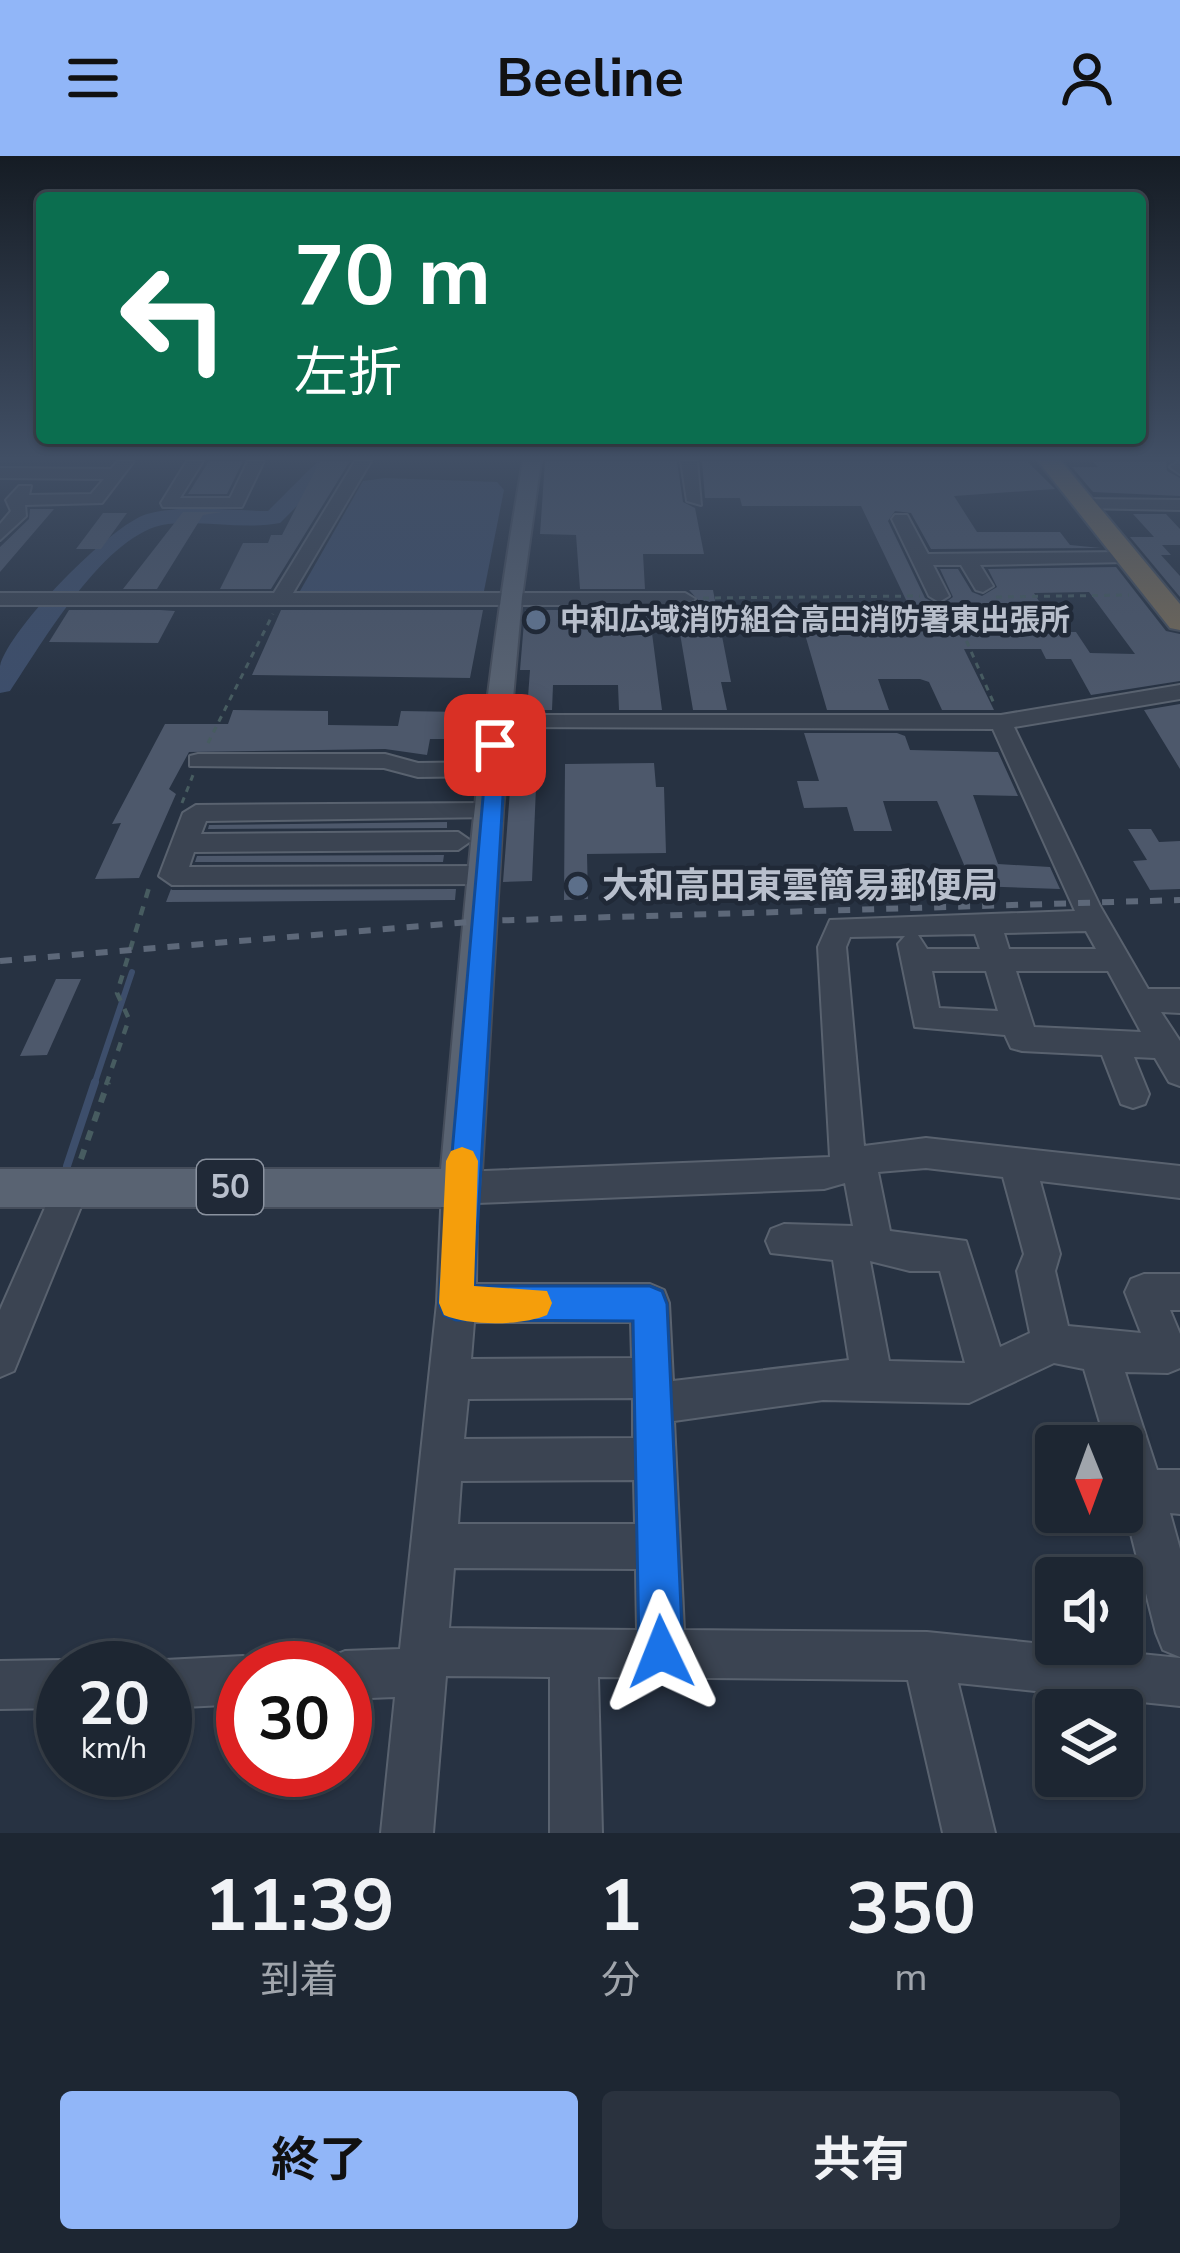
<!DOCTYPE html>
<html lang="ja">
<meta charset="utf-8">
<style>
body{margin:0;font-family:"Nunito Sans","Noto Sans JP",sans-serif;background:#2a323e;color:#f1f3f6;height:100vh;display:flex;flex-direction:column;font-size:45px;white-space:nowrap}
*{box-sizing:border-box;margin:0}
p{font-size:39px;color:#a0a5ac}
.icon{flex:none;width:66px;height:66px;fill:none;stroke:currentColor;stroke-width:2;stroke-linecap:round;stroke-linejoin:round}
.map{position:relative;height:1677px;overflow:hidden}
.drawer{display:flex;flex-direction:column;background:#1d2632;flex:1}
.drawer>*{flex:none}
.guide{position:absolute;left:36px;top:36px;width:1110px;height:252px;border-radius:12px;box-shadow:0 3px 9px #0004,0 0 0 3px #3b434d;background:#0b6e4f;color:#fff;overflow:hidden}
.needle{width:78px;rotate:179deg}
.controls{position:absolute;left:1035px;top:1269px;display:grid;gap:24px}
.controls a{display:grid;place-items:center;width:108px;height:108px;border-radius:12px;background:#1d2632;box-shadow:0 3px 9px #0004,0 0 0 3px #3b434d;font-size:60px}
.speed{position:absolute;left:36px;top:1485px;display:flex;gap:24px;font-size:60px;font-weight:700;text-align:center}
.speed>*{display:grid;place-content:center;width:156px;height:156px;border-radius:50%;background:#1d2632;box-shadow:0 3px 9px #0004,0 0 0 3px #3b434d;line-height:1}
.speed small{font-size:30px;font-weight:400}
.speed .limit{border:18px solid #d22;background:#fff;color:#111}
.pin{position:absolute;display:grid;place-items:center;width:102px;height:102px;color:#fff;margin:-51px;border-radius:24px;box-shadow:0 6px 18px #0006}
.me{position:absolute;width:132px;margin:-66px;rotate:358deg;stroke-linejoin:round;filter:drop-shadow(0 0 9px #0008)}
.turn{display:flex;align-items:center;gap:42px;height:252px;padding:0 60px;font-size:54px}
.turn .icon{width:156px;height:156px;stroke-width:2.5}
.turn b{display:block;font-size:84px;line-height:102px}
.eta{display:flex;justify-content:space-evenly;align-items:center;height:204px;text-align:center}
.eta b{font-size:72px;font-weight:700;line-height:84px}
.button{display:flex;gap:24px;margin-top:auto;padding:24px 60px}
.button a{flex:1;height:138px;border-radius:12px;background:#91b6f8;color:#111;font-size:48px;font-weight:700;line-height:138px;text-align:center}
.button a+a{background:#2a323e;color:#f1f3f6}
header{display:flex;justify-content:space-between;align-items:center;height:156px;padding:0 60px;background:#91b6f8;color:#111;font-size:54px;font-weight:700}
.map>svg:first-child{display:block}
.water{fill:#3d4e6b}
.lines{fill:none;stroke-linecap:round;stroke-linejoin:round}
.stream-far1{stroke:#3d4e6b;stroke-width:6}
.stream{stroke:#3d4e6b;stroke-width:8}
.river{fill:#3d4e6b;fill-rule:evenodd}
.building{fill:#4d586b;fill-rule:evenodd}
.minor-casing{stroke:#59626f;stroke-width:4}
.major-casing{stroke:#454d5b;stroke-width:4}
.highway-casing{stroke:#464f5c;stroke-width:4}
.path-far2{stroke:#475c60;stroke-width:3;stroke-dasharray:6 6;stroke-linecap:butt}
.path-far1{stroke:#475c60;stroke-width:4.5;stroke-dasharray:9 9;stroke-linecap:butt}
.path{stroke:#475c60;stroke-width:6;stroke-dasharray:10 10;stroke-linecap:butt}
.minor{fill:#3b4452;fill-rule:evenodd}
.major{fill:#596372;fill-rule:evenodd}
.highway{fill:#786c58;fill-rule:evenodd}
.rail{stroke:#5d6879;stroke-width:6;stroke-dasharray:12 12;stroke-linecap:butt}
.route{fill:#1a73e8;stroke:#114b97;stroke-width:3}
.slow{fill:#f59e0b}
.service-dot{fill:#5c6f8a;stroke:#202937;stroke-width:4.5}
.labels{text-anchor:middle;dominant-baseline:central;stroke-width:9;stroke-linejoin:round;paint-order:stroke}
.far-poi-label{font-size:30px;font-weight:bold;fill:#b8bfcc;stroke:#202937;text-anchor:start}
.shield{fill:#202937;stroke:#8a929f;stroke-width:3}
.shield-label{font-size:33px;font-weight:bold;fill:#b8bfcc}
.poi-label{font-size:36px;font-weight:bold;fill:#b8bfcc;stroke:#202937;text-anchor:start}
</style>
<header><svg class="icon" aria-label="menu" viewBox="0 0 24 24"><path d="M4 6h16M4 12h16M4 18h16"/></svg>Beeline<svg class="icon" aria-label="person" viewBox="0 0 24 24"><circle cx="12" cy="8" r="4"/><path d="M4 21q1-7 8-7t8 7"/></svg></header>
<div class="map">
<svg width="1180" height="1677" viewBox="0 0 1180 1677">
<rect width="100%" height="100%" fill="#273242"/>
<path class="water" d="M385,322L497,326L504,334L484,435H300L363,325Z"/>
<g class="lines">
<path class="stream-far1" d="M94,929L132,816"/>
<path class="stream" d="M67,1010L95,926"/>
<path class="river" d="M318,305H342L280,367C244,374 204,364 168,368C106,375 42,488 10,535L0,537C0,529 0,517 0,510C9,473 110,369 147,358C186,348 228,355 268,355Z"/>
</g>
<path class="building" d="M209,305H243L227,338H188Z
M320,305H350L271,433H220L243,387H268L271,379H282Z
M545,305H677L683,346L695,352L704,398H643L645,433H580L576,379L540,378Z
M702,305H1027L1055,333L954,340L977,376H1060L1070,389L1101,392L931,393L911,357L895,355L888,365L925,442L941,450L953,441L940,413H958L972,436L982,440L997,431L988,413L1116,411L1166,475L1180,478V525L1091,539L1071,503H1046L1041,493H964L994,554H942L929,526L920,523H878L889,554H827L804,475L785,476L777,452L908,448L861,350H742L740,342H705ZM1089,436L1135,498L1090,497L1076,476H1058L1034,437Z
M1094,306H1166L1167,315L1180,322V340L1093,336L1072,311H1098Z
M30,353H54L0,416V391L29,363Z
M183,356H222L203,359L157,433H123Z
M103,357H127L101,393H76Z
M1133,358H1166L1180,373V389H1162L1171,399H1161L1180,420V441L1130,381H1154Z
M689,434H713L731,526H721L727,554H693L676,454L699,445Z
M69,454H160L175,455L158,487L49,486Z
M281,454H483L470,522L252,519Z
M525,454H649L662,554H619L618,529H553L552,554H527L530,514H520Z
M1180,548V613L1144,554Z
M233,554L328,555V569L398,570L401,555L465,556L461,583H430L427,599L385,593L189,596L169,633L176,638L139,722L95,723L121,667L112,668L165,568H228Z
M804,577H897L905,580L910,594L998,596L1018,640L973,639L998,708L1050,711L1060,733L973,730L937,645H883L892,675H854L847,651L804,652L797,625H819Z
M654,607L656,631H664L666,697L587,698L588,743L564,744L565,608Z
M512,608H537L532,725L503,726Z
M447,666V672L208,673L209,669Z
M1128,673H1151L1159,686L1180,685V733L1150,734L1133,705L1147,704Z
M444,699L443,706H195L197,700Z
M171,733L172,734L456,733L455,744L166,746Z
M56,823H81L47,899L20,900Z"/>
<g class="lines">
<g class="minor-casing">
<path id="minor" d="M118,305H134L102,347L25,349L26,360L0,384V368L11,355L6,344L19,330H31L29,339L91,338L104,323L0,322V312L111,313Z
M187,305H203L180,342H230L248,305H264L242,351H163L161,347Z
M355,305H371L293,437H685L695,443L685,449H0V437H274Z
M681,305H697L701,349L687,345Z
M1178,306L1180,307V318L1170,311Z
M1085,343L1180,344V354L1079,352L1077,348Z
M895,359H907L928,398L1128,396L1137,401L1128,406L980,409L993,430L983,436L976,434L961,409H933L949,440L939,446L929,440L892,363Z
M1180,529V543L1014,571L1100,750L1148,833H1180V857L1161,856L1180,885V930L1169,926L1155,902L1134,901L1149,938L1145,948L1133,952L1121,948L1102,899L1022,895L1011,892L1005,879L915,871L898,788L905,780L850,781L846,791L864,990L926,982L1180,1010V1042L1040,1025L1060,1098L1055,1115L1068,1170L1141,1177L1125,1136L1131,1123L1144,1118H1180V1154H1170L1180,1178V1212L1168,1217L1125,1216L1157,1314H1180V1358L1170,1357L1180,1393V1501L1163,1494L1156,1477L1122,1342V1290H1107L1084,1213L1054,1207L969,1247L823,1244L674,1265L684,1474L927,1476L1180,1502V1550L958,1527L995,1677H943L908,1524L598,1521L602,1677H550V1521L446,1520L433,1677H381L395,1541L345,1543V1512H324L328,1502L345,1495L400,1493L437,1147L442,1032L448,1021L460,1016L830,1001L818,791L830,764L1075,755L993,573L497,571L489,569V559H1001ZM1086,775L1096,793H1009L1004,777ZM975,778L980,793H927L918,779ZM932,815H986L998,855L939,852ZM1016,815H1108L1141,876L1034,871ZM926,1012L1003,1021L1024,1098L1017,1115L1030,1177L1000,1191L966,1085L890,1075L878,1016ZM845,1027L853,1070L784,1068L771,1073L766,1085L771,1097L833,1104L849,1204L673,1225L669,1147L664,1134L650,1128H476L477,1047L824,1033ZM870,1105L910,1115H940L965,1207L889,1205ZM474,1166H631L632,1202L471,1203ZM633,1242V1282L464,1283L468,1243ZM634,1324L635,1368H458L461,1325ZM454,1412L636,1413L637,1474L449,1472Z
M198,598H385L418,607L493,606L505,613L493,620L418,621L384,612L190,610V600Z
M488,647L501,655L497,661L206,665L201,678L458,676L471,685L458,694L194,696L189,711L485,710L498,719L485,728L172,729L159,720L183,657L196,649Z
M71,1015L83,1020L89,1031L14,1215L0,1221V1154L59,1020Z
M243,1500L262,1512H243V1548L165,1552V1512H147L165,1504Z
M63,1504L81,1512H63V1552L0,1553V1505Z"/>
</g>
<g class="major-casing">
<path id="major" d="M523,305H541L522,441L503,655L481,1032L475,1045L460,1051H0V1013H441C462,776 481,540 523,305Z"/>
</g>
<g class="highway-casing">
<path id="highway" d="M1038,305H1061L1180,448V474L1170,472Z"/>
</g>
<path class="path-far2" d="M996,441L1129,439
M703,442L920,440
M952,452L995,550
M208,587L273,458
M182,647L193,619"/>
<path class="path-far1" d="M106,929L129,863L117,837L151,725"/>
<path class="path" d="M81,1003L108,926"/>
<use href="#minor" class="minor"/>
<use href="#major" class="major"/>
<use href="#highway" class="highway"/>
<path class="rail" d="M0,805L481,765L1180,744"/>
</g>
<linearGradient id="sky" x2="0" y2="1"><stop stop-color="#151c24"/><stop offset="0.56" stop-color="#414f65"/><stop offset="1" stop-color="#414f65" stop-opacity="0"/></linearGradient>
<rect width="1180" height="540" fill="url(#sky)"/>
<path class="route" d="M488,584L506,589L474,1130H650L662,1135L667,1148L683,1496L676,1511L661,1517L646,1511L639,1496L633,1165L456,1164L444,1159L439,1147Z"/>
<path class="slow" d="M462,991L473,995L478,1005L474,1130L547,1135L552,1147L547,1159C521,1170 469,1170 444,1159L439,1147L446,1005L451,995Z"/>
<g class="service-dot">
<circle cx="536" cy="464" r="12"/>
<circle cx="578" cy="730" r="12"/>
</g>
<g class="labels">
<g class="far-poi-label">
<text x="560" y="464">中和広域消防組合高田消防署東出張所</text>
</g>
<rect class="shield" x="197" y="1004" width="66" height="54" rx="9"/>
<g class="shield-label">
<text x="230" y="1031">50</text>
</g>
<g class="poi-label">
<text x="602" y="730">大和高田東雲簡易郵便局</text>
</g>
</g>
</svg>
<div class="controls">
<a><svg class="needle" viewBox="-14 -14 28 28"><path d="M0-13l5 13h-10z" fill="#e53935"/><path d="M0 13l5-13h-10z" fill="#a0a5ac"/></svg></a>
<a><svg class="icon" aria-label="sound" viewBox="0 0 24 24"><path d="M4 9h4l5-4v14l-5-4H4zM17 9q2 3 0 6"/></svg></a>
<a><svg class="icon" aria-label="layers" viewBox="0 0 24 24"><path d="M12 4l9 5-9 5-9-5zM3 14l9 5 9-5"/></svg></a>
</div>
<div class="speed"><div>20<small>km/h</small></div><div class="limit">30</div></div>
<div class="pin" style="left:495px;top:589px;background:#d93025"><svg class="icon" aria-label="arrive" viewBox="0 0 24 24"><path d="M6 21V4h12l-3 4 3 4H6"/></svg></div>
<svg class="me" style="left:661px;top:1496px" viewBox="-20 -20 40 40"><path d="M0-17L14 15 0 8-14 15z" fill="#1a73e8" stroke="#fff" stroke-width="4"/></svg>
<div class="guide">
<div class="turn"><svg class="icon" aria-label="left" viewBox="0 0 24 24"><path d="M17 20v-9H6M10 6l-5 5 5 5"/></svg><div><b>70 m</b>左折</div></div>
</div>
</div>
<section class="drawer">
<div class="eta">
<div><b>11:39</b><p>到着</p></div>
<div><b>1</b><p>分</p></div>
<div><b>350</b><p>m</p></div>
</div>
<div class="button"><a>終了</a><a>共有</a></div>
</section>
